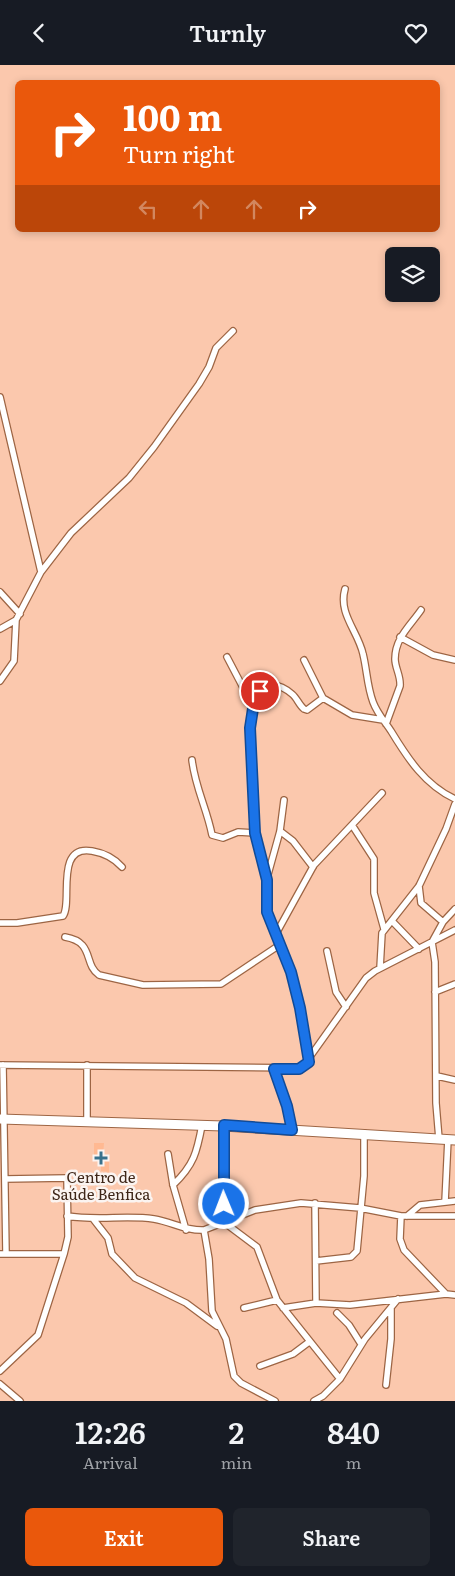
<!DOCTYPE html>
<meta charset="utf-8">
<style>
body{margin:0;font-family:Literata,serif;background:#20242c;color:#f1f3f6;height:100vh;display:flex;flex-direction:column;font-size:19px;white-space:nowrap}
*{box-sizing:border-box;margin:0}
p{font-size:16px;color:#9ea1a6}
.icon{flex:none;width:28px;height:28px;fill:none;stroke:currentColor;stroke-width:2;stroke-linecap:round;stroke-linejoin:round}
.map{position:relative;height:1336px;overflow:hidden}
.side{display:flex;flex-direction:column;background:#171b24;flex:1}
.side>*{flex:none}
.hud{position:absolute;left:15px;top:15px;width:425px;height:152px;border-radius:8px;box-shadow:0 2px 8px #0003;background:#ea580c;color:#fff;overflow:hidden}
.fabs{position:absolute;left:385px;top:182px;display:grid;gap:10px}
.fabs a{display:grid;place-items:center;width:55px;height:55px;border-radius:8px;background:#171b24;box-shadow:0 2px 8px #0003;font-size:25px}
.pin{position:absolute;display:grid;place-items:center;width:42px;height:42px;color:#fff;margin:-21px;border:2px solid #fff;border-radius:50%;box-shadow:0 1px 5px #0007}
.me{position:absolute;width:55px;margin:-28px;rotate:359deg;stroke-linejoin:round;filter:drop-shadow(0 0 4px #0008)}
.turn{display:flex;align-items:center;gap:18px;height:105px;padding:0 25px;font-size:22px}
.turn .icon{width:65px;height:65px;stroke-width:2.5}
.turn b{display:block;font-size:35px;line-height:42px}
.lanes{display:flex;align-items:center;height:48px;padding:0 25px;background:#0003;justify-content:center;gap:25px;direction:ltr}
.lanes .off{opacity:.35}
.eta{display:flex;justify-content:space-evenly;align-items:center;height:85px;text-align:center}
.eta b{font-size:30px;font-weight:600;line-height:35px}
.cta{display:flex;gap:10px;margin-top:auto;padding:10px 25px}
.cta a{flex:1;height:58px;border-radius:8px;background:#ea580c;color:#fff;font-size:20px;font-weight:600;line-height:58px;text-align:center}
.cta a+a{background:#20242c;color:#f1f3f6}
header{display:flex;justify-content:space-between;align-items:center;height:65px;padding:0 25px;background:#171b24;font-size:22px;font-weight:600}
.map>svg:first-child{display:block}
.built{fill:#ffb992}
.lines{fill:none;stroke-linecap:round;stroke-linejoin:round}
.minor-casing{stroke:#9d6544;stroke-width:8}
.primary-casing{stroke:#9d6544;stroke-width:11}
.minor{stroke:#fff;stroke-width:5.5}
.primary{stroke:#fff;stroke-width:9}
.route-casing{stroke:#114b97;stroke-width:12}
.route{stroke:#1a73e8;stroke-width:9}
.poi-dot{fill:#3a728c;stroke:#fbf4f1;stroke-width:2}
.labels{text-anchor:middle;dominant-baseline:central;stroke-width:5;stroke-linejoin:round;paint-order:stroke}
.poi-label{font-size:15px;fill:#3e2618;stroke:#fbf4f1}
</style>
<header><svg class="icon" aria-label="back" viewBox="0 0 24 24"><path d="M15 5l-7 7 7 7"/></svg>Turnly<svg class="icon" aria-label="heart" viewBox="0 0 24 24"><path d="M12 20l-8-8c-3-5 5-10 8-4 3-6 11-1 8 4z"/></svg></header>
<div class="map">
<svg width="455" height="1336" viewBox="0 0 455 1336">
<rect width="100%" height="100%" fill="#fbc8ad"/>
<path class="built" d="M94,1078H104L103,1091H109V1107L101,1106V1097L94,1096Z"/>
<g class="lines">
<g class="minor-casing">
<path id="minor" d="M0,332L41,507L16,555L0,564
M41,507L71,468L129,413L154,382L199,319L209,302L216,283L233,266
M345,524C338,549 358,566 363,589C367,605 367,621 373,637C377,648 385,657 391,666C408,694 425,720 455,734
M0,527L20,549
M400,572L433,590L455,595
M227,592L249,634L254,637L250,663L255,768L267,815V847L291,907L300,943L309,997
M304,595L323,633L352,650L383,655
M0,616L14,596L16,555
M254,637C264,619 275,615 292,629C297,633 299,640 304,644L307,645L323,633
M386,659L400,621C401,611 395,603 395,594C395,573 410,561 421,545
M192,695C195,722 207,744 212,770L223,773L238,767L255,768
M352,760L374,794V828L384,864
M280,766L293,776L313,802
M267,813L280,766L284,735
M419,821L421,838L443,857
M392,856L419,884
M0,858H17L63,851C73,838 54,779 92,786C104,788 114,793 122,802
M277,867L314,800L382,728
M65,872C95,877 83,899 99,910L143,920L221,919L281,879
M327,886L336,927L346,942
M380,903L382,868L419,821L446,764L455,739
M435,927L455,919
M0,1000L302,1003L366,913L375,906L455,865
M3,1000L6,1188
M87,1000V1055
M274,1004L290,1051L292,1065
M437,1011L455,1015
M223,1061L225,1158L257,1182L277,1235L340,1314
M439,1074L436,1038L435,897L432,877L443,857L455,844
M168,1089L173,1120L186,1165
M173,1120C194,1100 197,1087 202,1060
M445,1137L448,1074
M315,1138L316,1238
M67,1151C97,1156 126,1150 154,1154C172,1157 186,1166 204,1165L255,1145L301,1138L360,1143L401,1151H455
M401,1151L400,1174L404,1185L446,1229
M407,1151L420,1140L455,1136
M94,1155L108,1173L112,1189L135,1213L186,1238L217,1261
M204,1165L209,1194L212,1246L226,1274L234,1311L241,1318L275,1336
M0,1189H64L68,1172L67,1113L5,1114
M316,1196L351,1192L357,1186L364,1111V1068
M244,1243L277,1235
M283,1243L316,1238L350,1240L446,1229L455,1230
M337,1248L349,1260L361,1279
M260,1301L293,1289L309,1277
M0,1306L38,1270L64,1189
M0,1319L20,1336
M386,1320L391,1274V1244
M314,1336L323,1331L340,1314L365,1274L398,1234"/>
</g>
<g class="primary-casing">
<path id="primary" d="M0,1054L223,1061L455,1075"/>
</g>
<use href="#minor" class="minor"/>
<use href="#primary" class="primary"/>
</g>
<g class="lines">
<g class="route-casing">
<path id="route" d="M224,1139V1060L292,1065L287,1041L274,1004H299L309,997L300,943L291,907L267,847V815L255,768L250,663L254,637L260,626"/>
</g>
<use href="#route" class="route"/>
</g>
<path class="poi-dot" d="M98.5 1085.5h5v5h5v5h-5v5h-5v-5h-5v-5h5z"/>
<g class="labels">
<g class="poi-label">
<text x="101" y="1111">Centro de<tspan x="101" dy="17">Saúde Benfica</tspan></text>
</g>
</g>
</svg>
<div class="fabs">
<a><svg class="icon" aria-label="layers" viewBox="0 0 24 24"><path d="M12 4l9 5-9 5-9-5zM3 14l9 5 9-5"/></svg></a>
</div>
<div class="pin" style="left:260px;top:626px;background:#d93025"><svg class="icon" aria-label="arrive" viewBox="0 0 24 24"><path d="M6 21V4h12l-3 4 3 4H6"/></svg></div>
<svg class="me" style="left:224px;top:1139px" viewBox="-20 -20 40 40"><circle r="17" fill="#1a73e8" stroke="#fff" stroke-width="3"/><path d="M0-11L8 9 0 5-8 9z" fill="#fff"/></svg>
<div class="hud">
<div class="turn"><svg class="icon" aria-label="right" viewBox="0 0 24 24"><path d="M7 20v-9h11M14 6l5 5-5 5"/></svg><div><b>100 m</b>Turn right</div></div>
<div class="lanes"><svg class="icon off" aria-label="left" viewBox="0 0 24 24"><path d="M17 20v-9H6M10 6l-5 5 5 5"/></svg><svg class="icon off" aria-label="ahead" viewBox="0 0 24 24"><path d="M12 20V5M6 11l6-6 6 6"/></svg><svg class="icon off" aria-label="ahead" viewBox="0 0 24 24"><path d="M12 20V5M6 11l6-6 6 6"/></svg><svg class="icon" aria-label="right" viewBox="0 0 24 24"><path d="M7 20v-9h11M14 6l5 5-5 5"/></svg></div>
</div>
</div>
<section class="side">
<div class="eta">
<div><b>12:26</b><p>Arrival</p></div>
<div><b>2</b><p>min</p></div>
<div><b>840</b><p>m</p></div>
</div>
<div class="cta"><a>Exit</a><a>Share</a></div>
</section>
